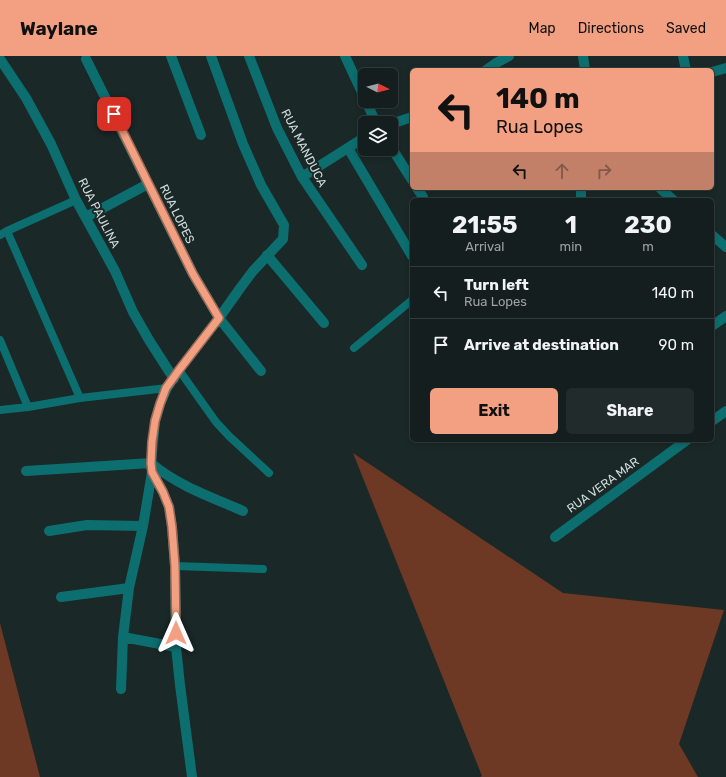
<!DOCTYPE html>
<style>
body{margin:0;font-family:Rubik,sans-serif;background:#212b2b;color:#f1f3f6;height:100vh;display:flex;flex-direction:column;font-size:15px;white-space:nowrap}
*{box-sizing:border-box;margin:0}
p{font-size:13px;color:#9da2a4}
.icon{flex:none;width:22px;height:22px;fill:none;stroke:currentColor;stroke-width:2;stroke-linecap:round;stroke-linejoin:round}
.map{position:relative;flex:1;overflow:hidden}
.side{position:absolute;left:410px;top:142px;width:304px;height:244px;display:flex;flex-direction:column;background:#141e1e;border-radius:6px;box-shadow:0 2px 6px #0003,0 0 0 1px #333c3c}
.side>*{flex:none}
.banner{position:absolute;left:410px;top:12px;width:304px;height:122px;border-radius:6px;box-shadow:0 2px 6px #0003,0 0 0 1px #333c3c;background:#f2a081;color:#111;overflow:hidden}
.needle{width:26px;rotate:96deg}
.buttons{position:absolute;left:358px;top:12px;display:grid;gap:8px}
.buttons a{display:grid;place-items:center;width:40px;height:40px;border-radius:6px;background:#141e1e;box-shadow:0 2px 6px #0003,0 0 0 1px #333c3c;font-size:20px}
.pin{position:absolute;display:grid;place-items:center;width:34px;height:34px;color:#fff;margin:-17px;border-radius:8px;box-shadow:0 2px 6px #0006}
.me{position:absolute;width:44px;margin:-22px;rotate:0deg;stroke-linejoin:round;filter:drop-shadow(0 0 3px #0008)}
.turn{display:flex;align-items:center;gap:14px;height:84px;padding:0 20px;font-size:18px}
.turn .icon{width:52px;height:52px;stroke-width:2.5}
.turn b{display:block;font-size:28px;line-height:34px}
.lanes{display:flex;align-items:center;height:38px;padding:0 20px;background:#0003;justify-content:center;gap:20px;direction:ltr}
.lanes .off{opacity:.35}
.eta{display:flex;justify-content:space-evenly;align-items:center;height:68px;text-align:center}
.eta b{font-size:24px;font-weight:700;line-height:28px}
.cta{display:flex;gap:8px;margin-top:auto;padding:8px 20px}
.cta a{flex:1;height:46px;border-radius:6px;background:#f2a081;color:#111;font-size:16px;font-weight:700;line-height:46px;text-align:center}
.cta a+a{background:#212b2b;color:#f1f3f6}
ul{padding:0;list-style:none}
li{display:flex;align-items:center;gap:12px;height:52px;padding:0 20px;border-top:1px solid #333c3c}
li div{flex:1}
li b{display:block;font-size:15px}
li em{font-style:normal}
header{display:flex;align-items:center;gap:24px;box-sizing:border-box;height:56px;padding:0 20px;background:#f2a081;color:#111}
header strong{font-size:19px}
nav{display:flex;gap:22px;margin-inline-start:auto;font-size:14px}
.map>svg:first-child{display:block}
.green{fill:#6d3824}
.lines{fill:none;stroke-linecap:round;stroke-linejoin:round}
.service{stroke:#0c6e6f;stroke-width:8}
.minor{stroke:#0c6e6f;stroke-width:10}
.route-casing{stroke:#9d6854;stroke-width:10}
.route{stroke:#f2a081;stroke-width:7}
.labels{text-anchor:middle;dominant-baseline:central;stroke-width:4;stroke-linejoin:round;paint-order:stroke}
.street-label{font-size:12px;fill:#d4dddd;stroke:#1a2828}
</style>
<header>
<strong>Waylane</strong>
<nav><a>Map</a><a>Directions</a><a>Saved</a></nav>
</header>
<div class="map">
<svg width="726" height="721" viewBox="0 0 726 721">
<rect width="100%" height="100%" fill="#1a2828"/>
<path class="green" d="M353,397L563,537L724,554L679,688L698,721H480L482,720Z
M0,567L40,721H0Z"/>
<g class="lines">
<path class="service" d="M7,175L80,342
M0,179L7,175L76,144
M0,284L28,351
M354,292L412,244
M179,314L216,366L229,380L269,417
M0,354L28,351L80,342L167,332
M175,510L263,513"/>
<path class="minor" d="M171,0L201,79
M249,0L277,72L302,121L362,209
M345,0L365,43
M583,0L585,14
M683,0L686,14
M0,3L26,42L51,88L76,144L115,215L133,256L149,284L174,323
M86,3L193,218L219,262L261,315
M486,14L496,7L509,0
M712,16L726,12
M366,45L376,67
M391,68L412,61
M391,91L412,124
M348,92L412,200
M302,121L365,81
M417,132L423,141
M660,132L673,144
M581,144V132
M86,161L148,128
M712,179L726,191
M267,199L324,267
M712,270L726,260
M712,365L726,355
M26,415L151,407C178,430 211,441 243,455
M49,475L87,469L143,470
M555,481L687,384
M61,541L129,532
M123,581L176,591
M121,633L123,581L129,532L143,470L152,416
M192,721L180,629L176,591L175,510L172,471L169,451L163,436L152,416L151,407L155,365L160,348L167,332L179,314L219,262L241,231L253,215L283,183L284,169L261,129L243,88L211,0"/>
</g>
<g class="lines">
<g class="route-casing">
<path id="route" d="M114,58L193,218L219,262L179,314L166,332L160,348L155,365L152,386L151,407L152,416L163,436L169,451L172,471L175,510L176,577"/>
</g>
<use href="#route" class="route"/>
</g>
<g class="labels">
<g class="street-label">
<text transform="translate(304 92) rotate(63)">RUA MANDUCA</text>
<text transform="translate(99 157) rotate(63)">RUA PAULINA</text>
<text transform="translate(177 158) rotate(64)">RUA LOPES</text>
<text transform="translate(603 429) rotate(-36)">RUA VERA MAR</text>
</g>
</g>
</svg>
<div class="buttons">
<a><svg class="needle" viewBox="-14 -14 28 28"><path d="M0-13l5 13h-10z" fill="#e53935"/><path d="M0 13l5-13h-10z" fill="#9da2a4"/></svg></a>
<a><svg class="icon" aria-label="layers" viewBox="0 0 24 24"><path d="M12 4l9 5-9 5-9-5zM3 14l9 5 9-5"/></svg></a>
</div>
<div class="pin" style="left:114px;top:58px;background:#d93025"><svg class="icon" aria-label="arrive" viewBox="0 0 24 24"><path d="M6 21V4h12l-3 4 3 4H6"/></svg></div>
<svg class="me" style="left:176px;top:577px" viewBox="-20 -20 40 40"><path d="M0-17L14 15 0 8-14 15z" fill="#f2a081" stroke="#fff" stroke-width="4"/></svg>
<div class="banner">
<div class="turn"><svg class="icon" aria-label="left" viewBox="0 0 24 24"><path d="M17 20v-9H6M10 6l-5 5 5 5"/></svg><div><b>140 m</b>Rua Lopes</div></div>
<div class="lanes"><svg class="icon" aria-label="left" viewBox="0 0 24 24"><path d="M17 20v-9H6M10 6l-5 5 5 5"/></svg><svg class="icon off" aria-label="ahead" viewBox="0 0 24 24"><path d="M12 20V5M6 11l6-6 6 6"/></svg><svg class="icon off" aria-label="right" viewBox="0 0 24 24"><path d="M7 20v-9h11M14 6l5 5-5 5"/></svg></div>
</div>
<section class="side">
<div class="eta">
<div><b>21:55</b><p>Arrival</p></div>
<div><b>1</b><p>min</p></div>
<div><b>230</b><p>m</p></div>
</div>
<ul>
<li><svg class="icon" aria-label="left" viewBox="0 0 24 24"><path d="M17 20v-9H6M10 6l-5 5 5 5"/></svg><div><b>Turn left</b><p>Rua Lopes</p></div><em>140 m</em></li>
<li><svg class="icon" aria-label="arrive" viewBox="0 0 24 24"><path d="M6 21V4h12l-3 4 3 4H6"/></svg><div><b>Arrive at destination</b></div><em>90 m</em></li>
</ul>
<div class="cta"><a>Exit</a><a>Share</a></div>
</section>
</div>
